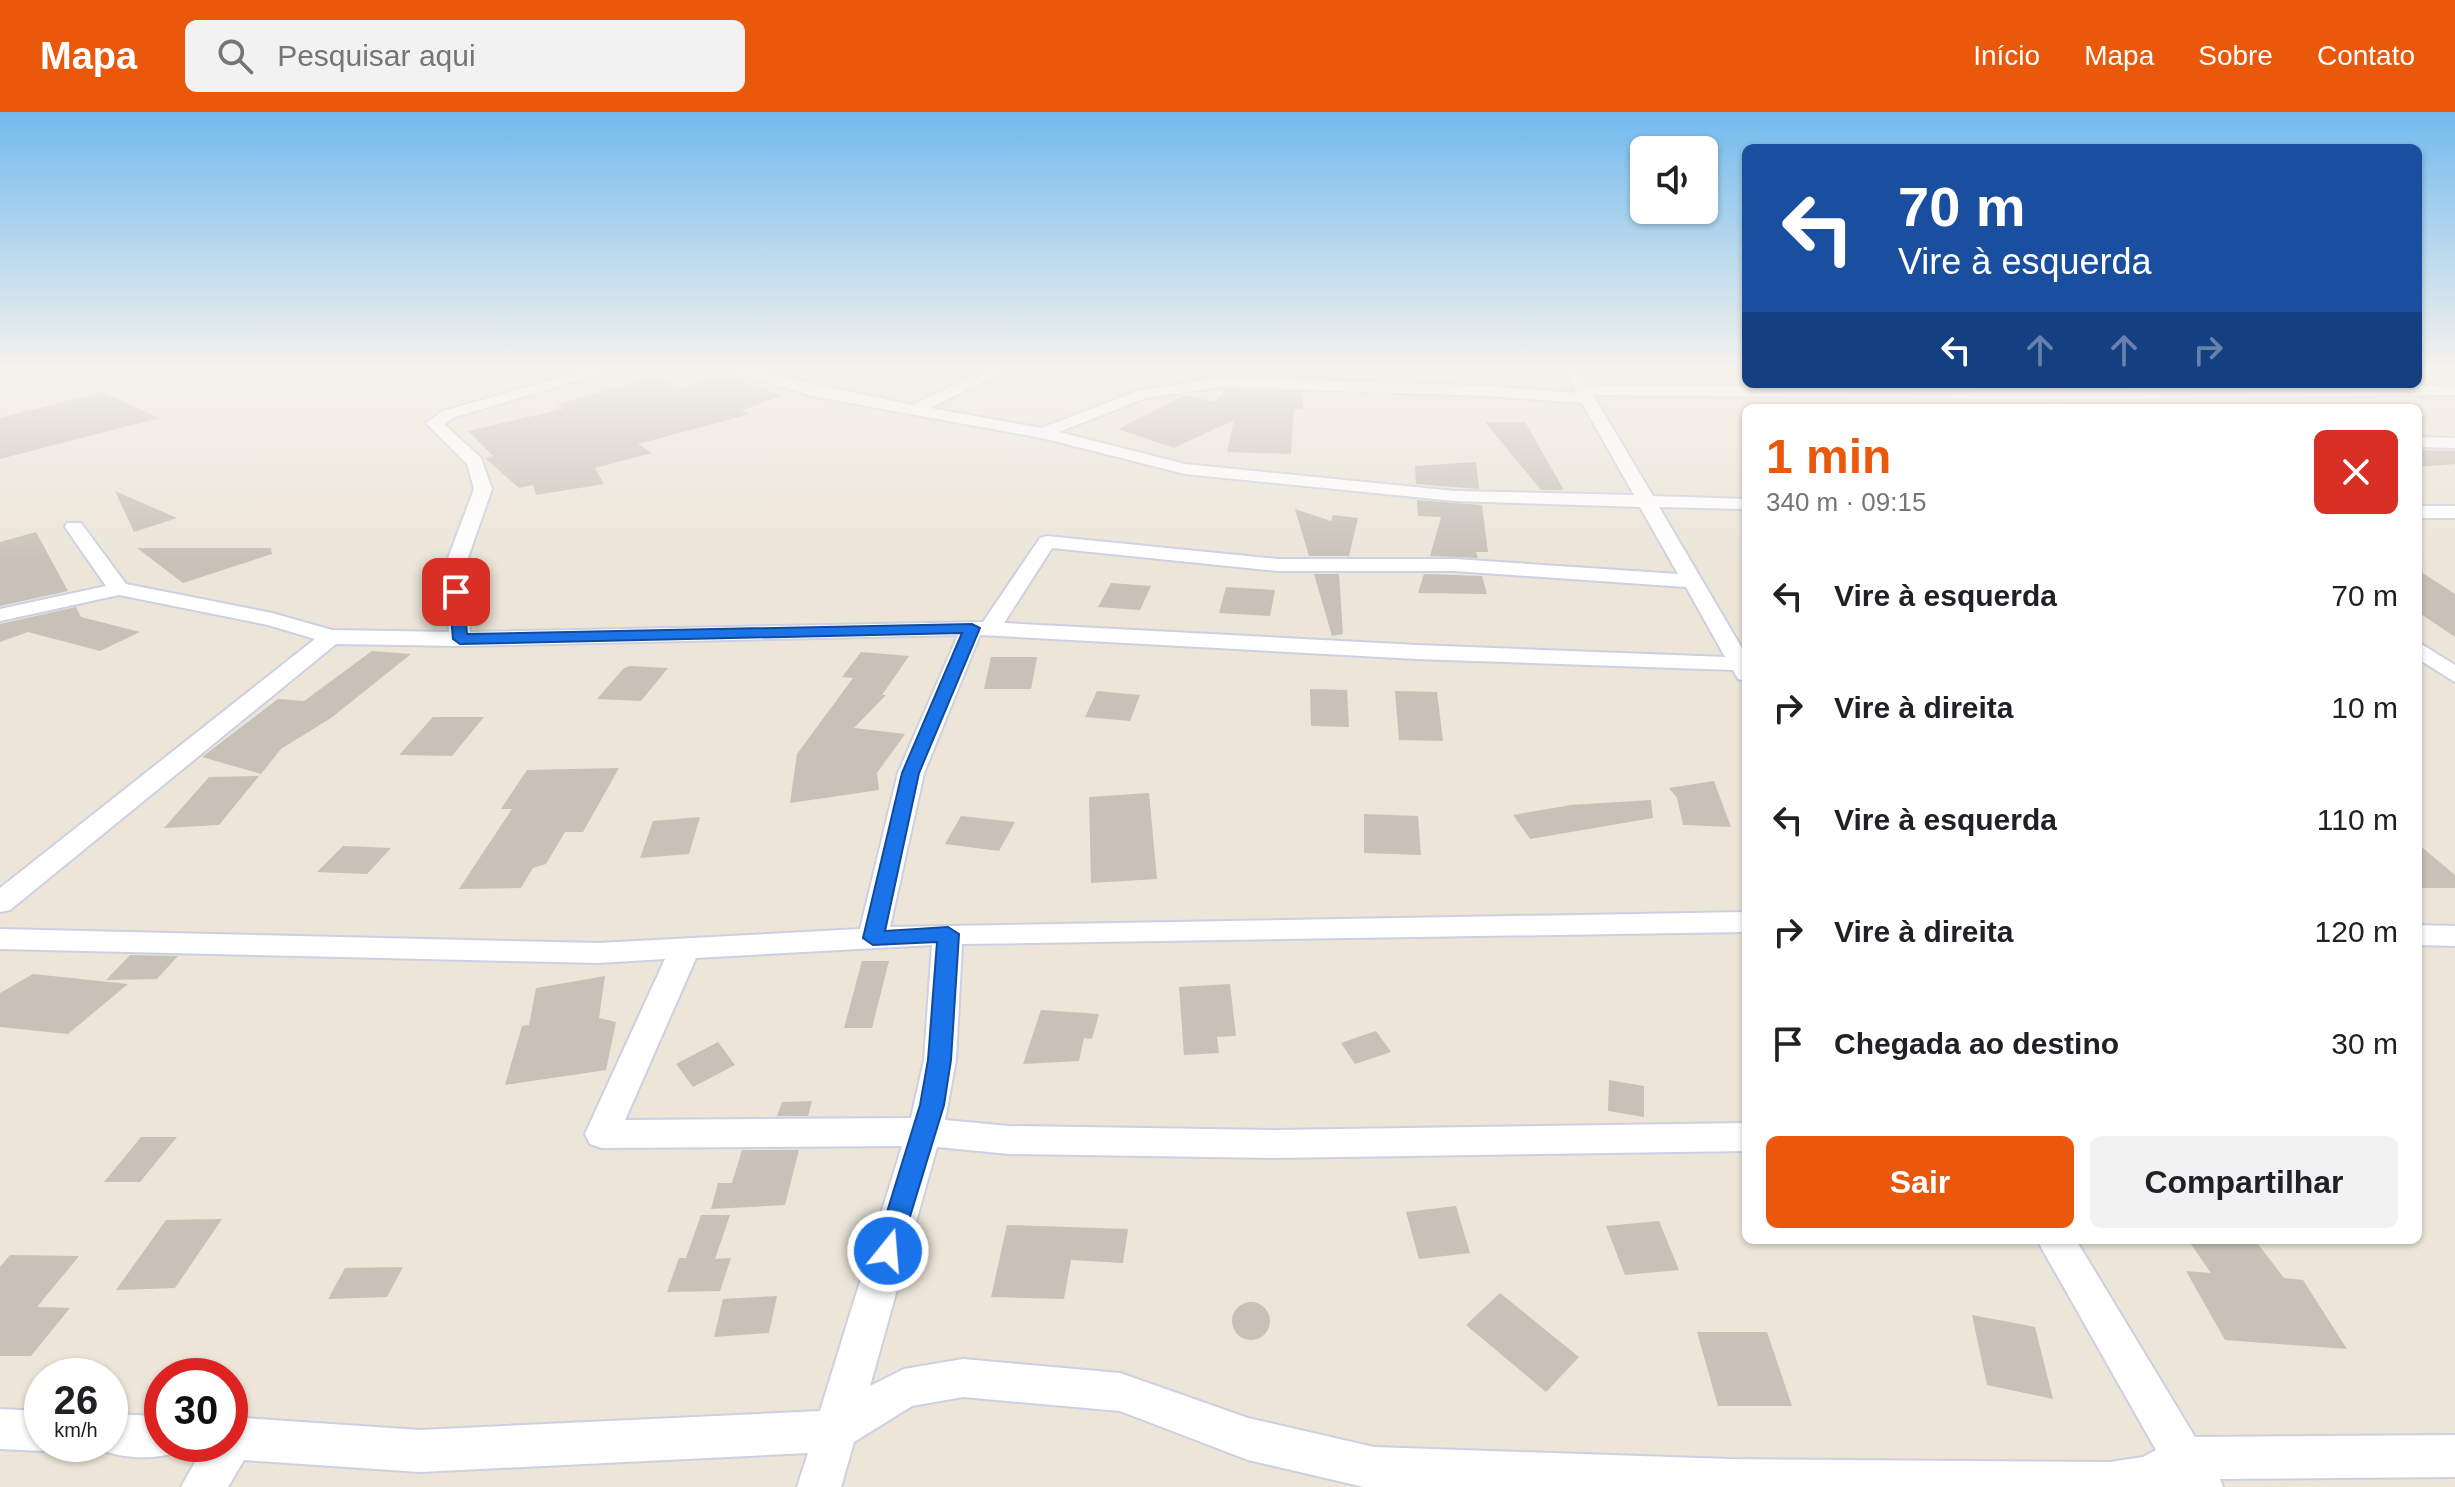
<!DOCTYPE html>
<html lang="pt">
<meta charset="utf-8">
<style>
body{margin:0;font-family:Arial,sans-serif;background:#f2f2f2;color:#202124;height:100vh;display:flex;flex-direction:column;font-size:30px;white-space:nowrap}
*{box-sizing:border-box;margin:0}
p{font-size:26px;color:#757577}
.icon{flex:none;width:44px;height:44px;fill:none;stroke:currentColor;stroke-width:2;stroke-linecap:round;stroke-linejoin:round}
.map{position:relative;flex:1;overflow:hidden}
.details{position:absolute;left:1742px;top:292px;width:680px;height:840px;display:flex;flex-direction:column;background:#fff;border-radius:12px;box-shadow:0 2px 6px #0004}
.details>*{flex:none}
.top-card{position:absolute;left:1742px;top:32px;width:680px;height:244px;border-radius:12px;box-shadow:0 2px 6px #0004;background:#1a4fa0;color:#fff;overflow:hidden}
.buttons{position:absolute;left:1630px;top:24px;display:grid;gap:16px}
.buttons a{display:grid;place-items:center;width:88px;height:88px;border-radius:12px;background:#fff;box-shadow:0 2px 6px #0004;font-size:40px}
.speed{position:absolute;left:24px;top:1246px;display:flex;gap:16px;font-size:40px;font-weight:700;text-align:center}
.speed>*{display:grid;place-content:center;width:104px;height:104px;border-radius:50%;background:#fff;box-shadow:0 2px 6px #0004;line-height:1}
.speed small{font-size:20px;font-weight:400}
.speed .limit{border:12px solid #d22;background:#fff;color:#111}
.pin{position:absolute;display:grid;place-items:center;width:68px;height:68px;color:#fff;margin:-34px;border-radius:16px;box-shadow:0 4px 12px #0006}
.me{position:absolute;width:88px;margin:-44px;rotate:17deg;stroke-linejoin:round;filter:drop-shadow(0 0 6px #0008)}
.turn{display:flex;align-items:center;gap:28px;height:168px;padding:0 24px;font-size:36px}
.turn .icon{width:104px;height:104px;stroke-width:2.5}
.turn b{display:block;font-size:56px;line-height:68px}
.lanes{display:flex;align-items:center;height:76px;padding:0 24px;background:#0003;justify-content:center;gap:40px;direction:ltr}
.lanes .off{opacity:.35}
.round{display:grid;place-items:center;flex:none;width:84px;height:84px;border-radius:12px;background:#f2f2f2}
.head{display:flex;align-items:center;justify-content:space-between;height:136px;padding:0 24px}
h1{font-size:48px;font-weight:600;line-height:60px;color:#ea580c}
.cta{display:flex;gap:16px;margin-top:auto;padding:16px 24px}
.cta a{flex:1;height:92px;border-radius:12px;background:#ea580c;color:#fff;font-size:32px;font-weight:600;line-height:92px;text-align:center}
.cta a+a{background:#f2f2f2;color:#202124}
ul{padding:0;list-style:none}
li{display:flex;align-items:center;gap:24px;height:112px;padding:0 24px}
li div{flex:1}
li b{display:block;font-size:30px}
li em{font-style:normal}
header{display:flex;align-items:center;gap:48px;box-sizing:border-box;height:112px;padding:0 40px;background:#ea580c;color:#fff}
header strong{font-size:38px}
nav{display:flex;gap:44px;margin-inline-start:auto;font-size:28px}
.search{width:560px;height:72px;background:#f2f2f2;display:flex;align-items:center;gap:20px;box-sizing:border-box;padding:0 28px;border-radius:12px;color:#757577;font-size:30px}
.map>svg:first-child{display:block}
.building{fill:#c7c1b8}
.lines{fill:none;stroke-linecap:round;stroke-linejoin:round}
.minor-casing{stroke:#cdd0e2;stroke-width:4}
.minor{fill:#fff;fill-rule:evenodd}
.route{fill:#1a73e8;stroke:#114b97;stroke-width:2}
</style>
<header>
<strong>Mapa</strong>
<div class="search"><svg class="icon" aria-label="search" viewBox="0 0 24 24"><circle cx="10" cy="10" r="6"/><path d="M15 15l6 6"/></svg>Pesquisar aqui</div>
<nav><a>Início</a><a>Mapa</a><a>Sobre</a><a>Contato</a></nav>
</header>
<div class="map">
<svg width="2455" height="1375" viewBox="0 0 2455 1375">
<rect width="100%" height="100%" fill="#ece5d8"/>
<path class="building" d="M725,263L782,283L741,299L750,302L638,332L652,341L595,356L604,372L536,383L533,373L519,376L485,346L493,344L468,319L563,297L557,293L651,265L682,275Z
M1226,278L1303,281V297H1294L1291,342L1227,340L1234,308L1174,336L1118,317L1185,283L1215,290Z
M103,280L159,306L0,347V306Z
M1485,310H1525L1564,378H1541Z
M2418,338L2455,339V352L2418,355Z
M1476,350L1479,377L1416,372L1415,354Z
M115,379L177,406L134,420Z
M1417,388L1482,393L1488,440H1476L1478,446L1430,444L1441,405L1418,404Z
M1295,397L1331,409L1333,403L1358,406L1349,444H1309Z
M36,420L68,479L0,494V430Z
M137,436H271L272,442L183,471Z
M2418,458L2455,482V525L2418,500Z
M1314,462H1339L1343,522L1332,524Z
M1424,462L1482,464L1487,482L1418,481Z
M1111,471L1151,474L1140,498L1098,495Z
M1226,475L1275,478L1270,504L1219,501Z
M76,495L81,505L140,520L100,539L28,520L0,530V512Z
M372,539L411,542L331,606L281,637L261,662L202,645L278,587L304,589Z
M861,540L909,544L882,583H886L854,616L905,622L877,661L879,678L790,691L797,642L853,566L842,565Z
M991,545H1037L1031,577H984Z
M630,554L668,556L641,589L597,587L624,556Z
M1310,577L1347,578L1349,615L1311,614Z
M1097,579L1140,583L1130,609L1085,605Z
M1395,579L1437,580L1443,629L1399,628Z
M433,605H484L452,644L399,643Z
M619,656L583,720H565L546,752L533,756L521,776L459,777L512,697H501L527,658Z
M259,664L219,713L164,716L209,665Z
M1714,669L1731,715L1683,713L1677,686L1669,676Z
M1149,681L1157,767L1091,771L1089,685Z
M1651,688L1653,706L1530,727L1513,703L1571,693Z
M1364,702L1418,704L1421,743L1364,741Z
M961,704L1015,710L999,739L945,732Z
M700,705L689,742L640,746L653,709Z
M2418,732L2455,763V776H2418Z
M343,734L391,736L367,762L317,760Z
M130,843L178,844L157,867L106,868Z
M862,849H889L872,916H844Z
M33,862L128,872L68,922L0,915V881Z
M605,864L599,906L616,910L606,958L505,973L522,914L529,913L536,876Z
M1230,872L1236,924L1217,925L1219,941L1184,943L1179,875Z
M1041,898L1099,902L1092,927L1084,926L1079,949L1023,952Z
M1376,919L1391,940L1355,952L1341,931Z
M718,930L735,953L693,975L676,952Z
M1609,968L1644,974V1005L1608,999Z
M812,989L808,1004H777L782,990Z
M141,1025H177L140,1070H104Z
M742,1038H799L785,1093L711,1097L718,1071H732Z
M1456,1094L1470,1141L1419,1147L1406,1100Z
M701,1103H730L715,1147L731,1146L720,1179L667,1180L679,1146H686Z
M222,1107L175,1176L116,1178L166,1108Z
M1659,1109L1679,1158L1625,1163L1606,1114Z
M1007,1113L1128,1117L1123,1151L1071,1148L1064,1187L991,1185Z
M2188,1128H2255L2284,1166L2303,1168L2347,1237L2225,1228L2186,1159L2211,1161Z
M10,1143L79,1144L37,1195L70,1196L31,1244H0V1155Z
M403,1155L387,1185L328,1187L345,1156Z
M1500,1181L1579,1245L1546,1280L1466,1213Z
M777,1184L769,1221L714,1225L723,1187Z
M1232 1209a19 19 0 1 1 38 0a19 19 0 1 1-38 0Z
M1972,1203L2035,1215L2053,1287L1987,1273Z
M1697,1220H1767L1792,1294H1718Z"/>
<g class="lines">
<g class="minor-casing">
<path id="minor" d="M588,258H613L455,305L444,312L481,346L492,377L464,457L470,520L983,510L1040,426L1047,424L1278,447H1455L1678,462L1640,395L1455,389L1185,362L1042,326L817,285L723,258H750L912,293L987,258H1007L930,296L1041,316L1138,279L1221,265L1488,274L1577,281L1564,258H1579L1587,273L2054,277L2455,273V283L2054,287L1593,283L1653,384L1746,387V397L1659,395L1746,543V569L1738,567L1733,558L1417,547L980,523L924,661L890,815L1746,800V820L962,832L956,948L945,1008L1009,1014L1274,1018L1746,1011V1039L1274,1046L1009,1042L937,1035L870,1274L904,1257L963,1247L1120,1261L1248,1306L1374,1335L1729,1347L2110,1350L2143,1345L2156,1338L2037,1128H2076L2195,1325L2455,1323V1365L2220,1367L2223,1375H1364L1248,1348L1120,1299L963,1285L912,1294L854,1330L841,1375H797L808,1341L420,1360L244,1348L228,1375H181L205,1332H230V1305L420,1318L820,1299L902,1034L602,1036L590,1032L585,1022L665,847L598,851L0,837V817L598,831L860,817L898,661L958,523L460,534L336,532L10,798L0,800V776L315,527L268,513L119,483L0,509V497L106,474L65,415L67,411H81L126,472L272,501L332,518L449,520L444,457L474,377L467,352L426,311L443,299ZM1221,275L1488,284L1582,291L1634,383L1455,379L1185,352L1059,320L1146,286ZM1052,436L1278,459H1455L1686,475L1725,545L1417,533L1004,511ZM932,833L924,948L911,1006L625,1008L696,846Z
M2418,325L2455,326V336L2418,335Z
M2418,394H2455V406H2418Z
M2418,530L2455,553V570L2418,547Z
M2418,813L2455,814V834L2418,833Z
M0,1297L42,1299V1332L57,1333L42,1339L0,1337Z
M110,1302L162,1304V1332H180L177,1340C153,1349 119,1346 95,1336L93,1332H110Z"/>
</g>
<use href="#minor" class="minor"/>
</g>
<linearGradient id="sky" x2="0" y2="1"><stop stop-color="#72baee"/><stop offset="0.57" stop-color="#f6f3ed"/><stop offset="1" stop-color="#f6f3ed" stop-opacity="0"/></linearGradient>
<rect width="2455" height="451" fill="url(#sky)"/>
<path class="route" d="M456,476L463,480L467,522L972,512L980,516L919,661L885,819L948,815L959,822L951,948L944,993L897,1147L888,1151L879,1147L875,1139L920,993L928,948L937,830L873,833L863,826L902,661L962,521L460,532L453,527L449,480Z"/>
</svg>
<div class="buttons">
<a><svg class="icon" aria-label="sound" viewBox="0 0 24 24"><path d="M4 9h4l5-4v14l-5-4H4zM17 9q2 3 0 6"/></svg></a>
</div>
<div class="speed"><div>26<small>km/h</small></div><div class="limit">30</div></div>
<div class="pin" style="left:456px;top:480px;background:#d93025"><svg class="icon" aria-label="arrive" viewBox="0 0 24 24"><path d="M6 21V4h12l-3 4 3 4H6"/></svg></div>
<svg class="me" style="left:888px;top:1139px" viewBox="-20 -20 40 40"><circle r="17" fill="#1a73e8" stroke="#fff" stroke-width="3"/><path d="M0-11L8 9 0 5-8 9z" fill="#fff"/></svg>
<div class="top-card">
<div class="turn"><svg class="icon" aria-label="left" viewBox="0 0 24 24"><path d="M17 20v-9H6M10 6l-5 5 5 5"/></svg><div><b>70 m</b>Vire à esquerda</div></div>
<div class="lanes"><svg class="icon" aria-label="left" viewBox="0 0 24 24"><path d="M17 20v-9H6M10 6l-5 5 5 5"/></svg><svg class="icon off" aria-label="ahead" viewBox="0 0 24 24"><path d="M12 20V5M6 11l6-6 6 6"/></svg><svg class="icon off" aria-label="ahead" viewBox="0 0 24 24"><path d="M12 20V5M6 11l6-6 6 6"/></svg><svg class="icon off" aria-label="right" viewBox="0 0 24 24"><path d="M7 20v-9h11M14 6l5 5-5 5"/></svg></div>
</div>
<section class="details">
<div class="head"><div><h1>1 min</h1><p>340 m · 09:15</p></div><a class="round" style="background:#d93025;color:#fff"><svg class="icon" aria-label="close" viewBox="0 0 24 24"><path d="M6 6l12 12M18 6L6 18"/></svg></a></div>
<ul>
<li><svg class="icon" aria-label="left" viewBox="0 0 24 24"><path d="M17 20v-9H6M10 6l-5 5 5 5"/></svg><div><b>Vire à esquerda</b></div><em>70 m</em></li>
<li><svg class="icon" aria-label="right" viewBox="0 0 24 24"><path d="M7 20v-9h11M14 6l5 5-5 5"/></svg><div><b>Vire à direita</b></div><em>10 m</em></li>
<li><svg class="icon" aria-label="left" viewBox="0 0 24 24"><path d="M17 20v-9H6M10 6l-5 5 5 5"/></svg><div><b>Vire à esquerda</b></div><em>110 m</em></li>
<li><svg class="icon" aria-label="right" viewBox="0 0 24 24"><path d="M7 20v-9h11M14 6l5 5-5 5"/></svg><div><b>Vire à direita</b></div><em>120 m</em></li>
<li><svg class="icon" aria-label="arrive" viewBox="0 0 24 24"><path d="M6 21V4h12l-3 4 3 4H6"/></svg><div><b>Chegada ao destino</b></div><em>30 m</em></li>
</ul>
<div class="cta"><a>Sair</a><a>Compartilhar</a></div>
</section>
</div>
